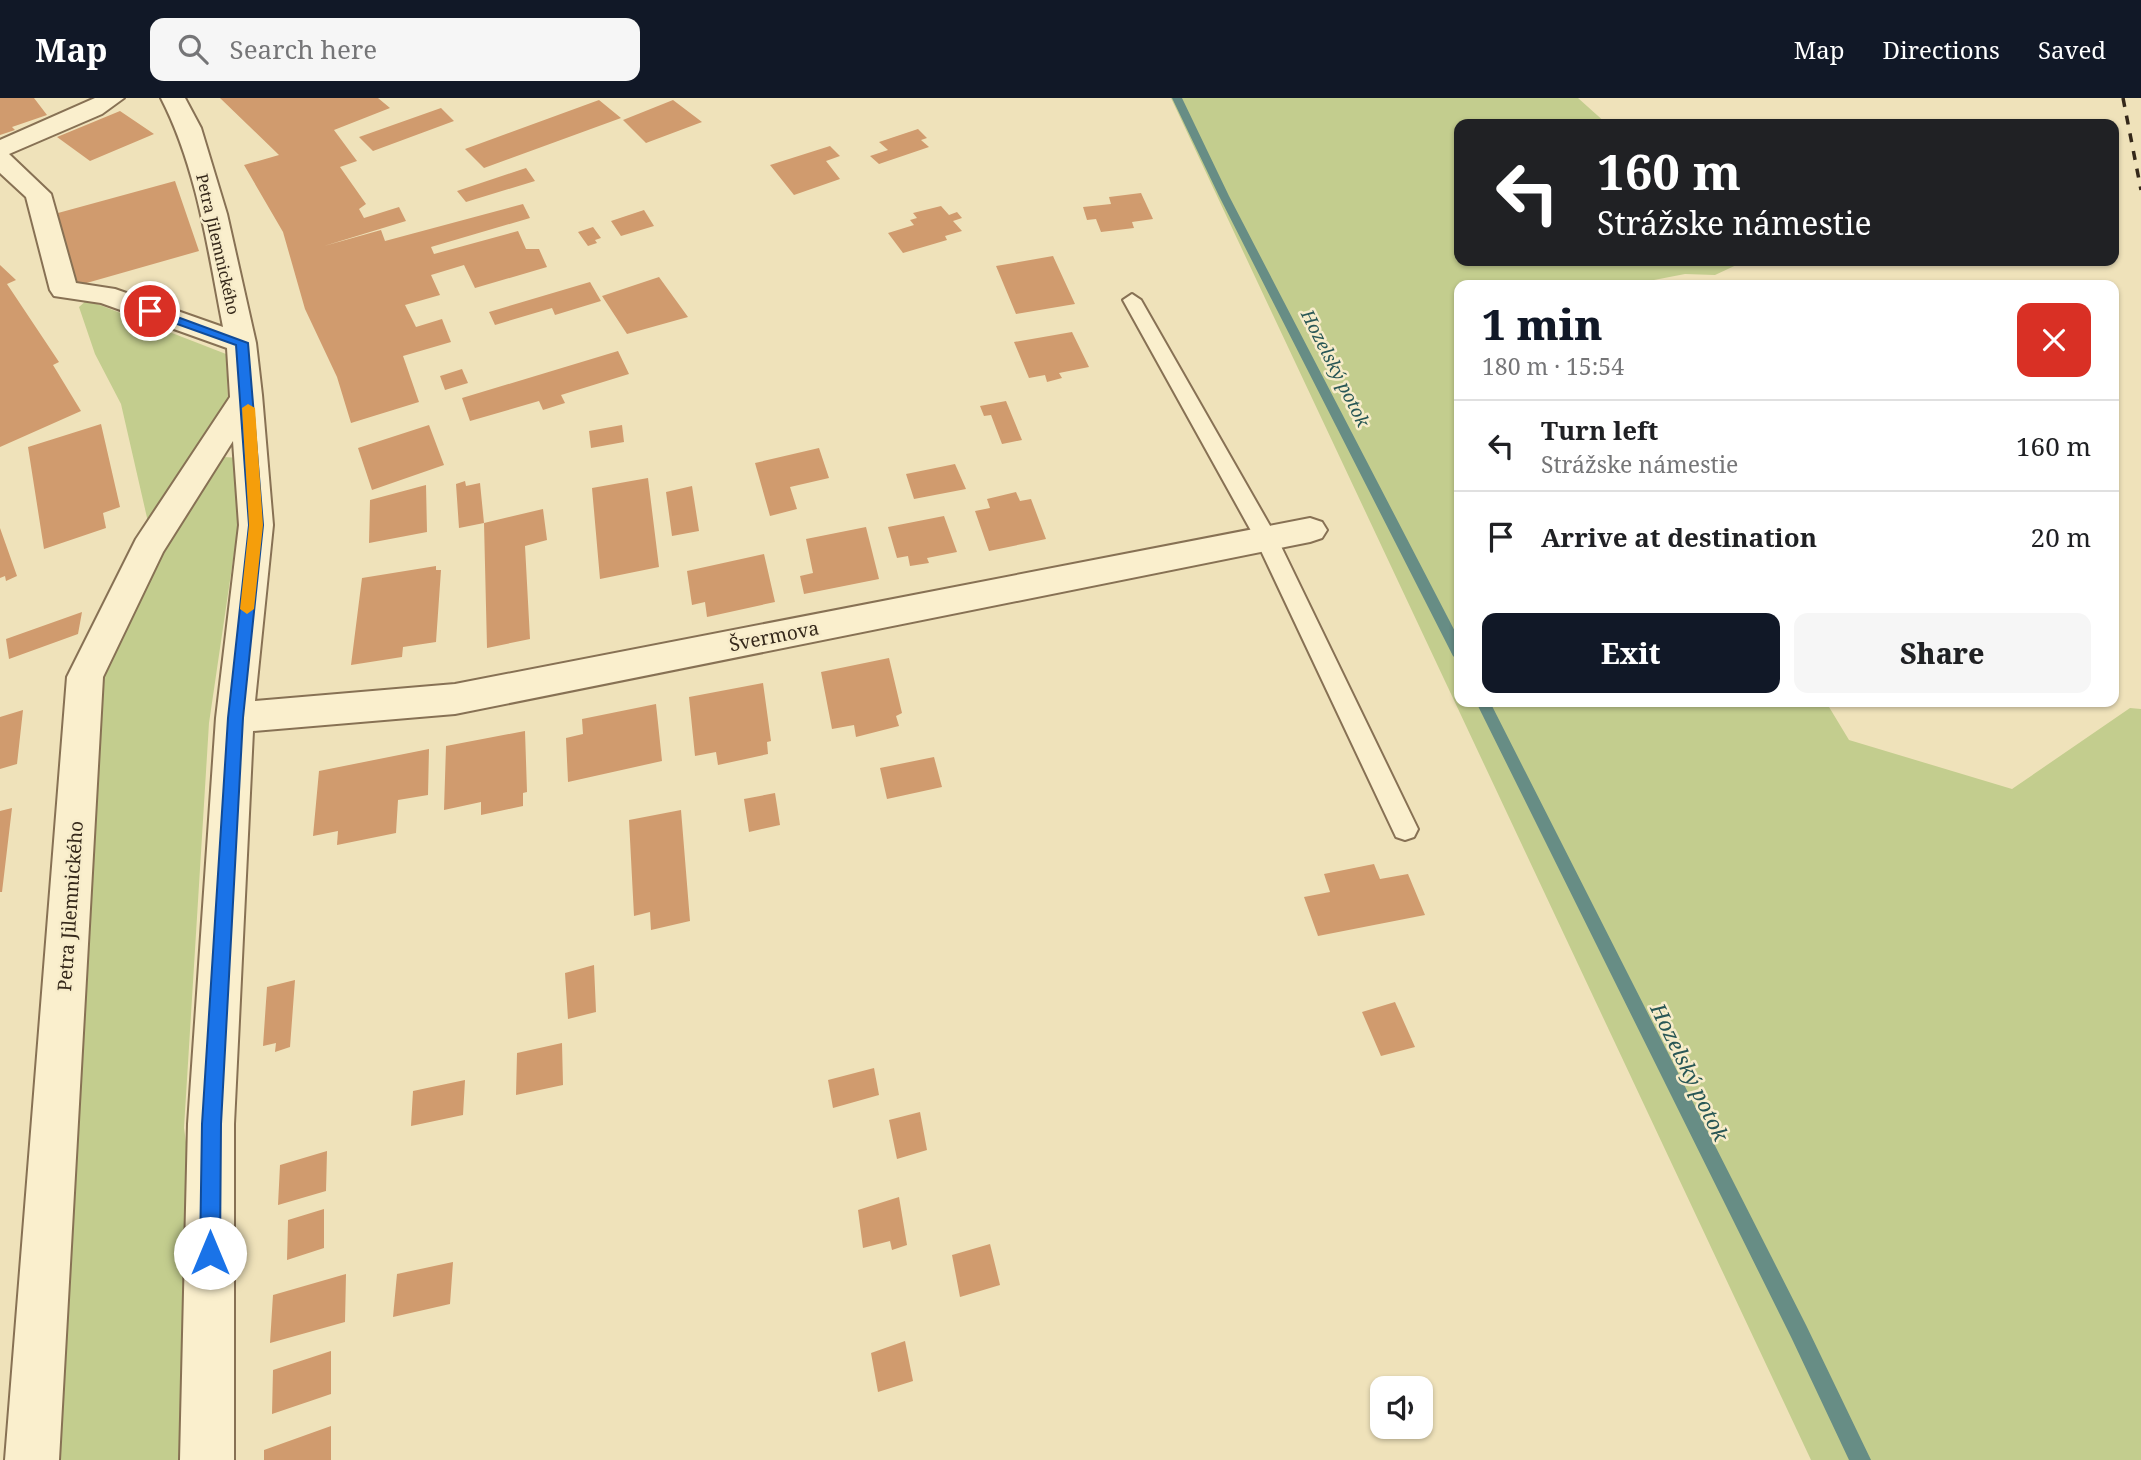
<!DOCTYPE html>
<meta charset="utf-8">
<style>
body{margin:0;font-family:"Noto Serif",serif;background:#f6f6f6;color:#202124;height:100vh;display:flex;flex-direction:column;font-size:26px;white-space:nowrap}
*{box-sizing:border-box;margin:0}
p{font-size:23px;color:#757577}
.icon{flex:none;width:38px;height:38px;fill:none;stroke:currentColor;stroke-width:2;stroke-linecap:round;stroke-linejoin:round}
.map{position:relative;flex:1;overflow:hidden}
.sheet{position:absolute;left:1454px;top:182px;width:665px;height:427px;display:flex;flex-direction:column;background:#fff;border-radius:14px;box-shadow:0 2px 5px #0004}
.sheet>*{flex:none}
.guide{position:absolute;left:1454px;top:21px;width:665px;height:147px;border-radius:14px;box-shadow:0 2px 5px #0004;background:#202124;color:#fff;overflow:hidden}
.tools{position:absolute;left:1370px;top:1278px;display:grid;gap:14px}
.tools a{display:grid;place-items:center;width:63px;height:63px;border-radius:14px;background:#fff;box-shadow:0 2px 5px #0004;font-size:35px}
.pin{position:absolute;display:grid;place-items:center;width:60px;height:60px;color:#fff;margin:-30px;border:4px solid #fff;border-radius:50%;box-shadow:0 2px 7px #0007}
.me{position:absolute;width:77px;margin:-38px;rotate:0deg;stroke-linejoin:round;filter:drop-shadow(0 0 5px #0008)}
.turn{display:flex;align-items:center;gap:24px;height:147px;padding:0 28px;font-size:32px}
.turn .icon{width:91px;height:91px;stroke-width:2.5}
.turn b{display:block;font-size:49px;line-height:60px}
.round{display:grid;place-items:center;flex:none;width:74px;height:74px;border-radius:14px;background:#f6f6f6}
.overview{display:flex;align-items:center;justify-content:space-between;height:119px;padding:0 28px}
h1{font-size:42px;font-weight:800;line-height:52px;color:#111827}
.primary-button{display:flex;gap:14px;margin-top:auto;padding:14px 28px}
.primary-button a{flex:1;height:80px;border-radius:14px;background:#111827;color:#fff;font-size:28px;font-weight:800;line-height:80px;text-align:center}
.primary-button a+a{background:#f6f6f6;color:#202124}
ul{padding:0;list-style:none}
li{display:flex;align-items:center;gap:21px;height:91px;padding:0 28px;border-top:2px solid #e0e0e0}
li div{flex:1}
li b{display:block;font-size:26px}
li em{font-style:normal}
header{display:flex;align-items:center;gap:42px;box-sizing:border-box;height:98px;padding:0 35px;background:#111827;color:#fff}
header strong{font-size:33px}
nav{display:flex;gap:38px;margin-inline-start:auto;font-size:24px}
.search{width:490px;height:63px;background:#f6f6f6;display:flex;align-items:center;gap:18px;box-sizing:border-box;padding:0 24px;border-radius:14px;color:#757577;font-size:26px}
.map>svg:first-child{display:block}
.green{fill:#c3cd8e}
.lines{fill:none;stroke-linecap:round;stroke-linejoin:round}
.stream{fill:#678d85;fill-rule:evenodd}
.building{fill:#d09b6e}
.lane-casing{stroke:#877154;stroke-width:4}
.street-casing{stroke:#877154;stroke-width:4}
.lane{fill:#faefcd;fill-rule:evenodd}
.street{fill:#faefcd;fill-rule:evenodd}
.rail{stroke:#35281a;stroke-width:3.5;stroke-dasharray:9 9;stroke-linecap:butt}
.route{fill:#1a73e8;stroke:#114b97;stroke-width:2}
.slow{fill:#f59e0b}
.labels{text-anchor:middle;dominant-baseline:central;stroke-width:5;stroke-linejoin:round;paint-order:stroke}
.far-street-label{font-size:16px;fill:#35281a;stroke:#f7ecca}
.far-water-label{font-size:18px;font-style:italic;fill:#285655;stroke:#f7ecca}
.street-label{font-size:19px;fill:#35281a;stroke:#f7ecca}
.water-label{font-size:21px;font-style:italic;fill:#285655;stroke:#f7ecca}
</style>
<header>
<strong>Map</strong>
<div class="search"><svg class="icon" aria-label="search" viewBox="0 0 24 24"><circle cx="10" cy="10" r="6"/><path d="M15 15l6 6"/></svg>Search here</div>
<nav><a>Map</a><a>Directions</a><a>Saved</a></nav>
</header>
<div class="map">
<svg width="2141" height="1362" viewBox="0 0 2141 1362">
<rect width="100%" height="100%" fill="#efe2ba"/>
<path class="green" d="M1171,0H1578L1607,26H1460V163H1745L1715,177L1685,176L1654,182L1657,187H1460V604H1826L1849,642L2012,691L2130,610L2141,611V1362H1811Z
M87,202L226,256L228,301L155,419L148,424L121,306L95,256L79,209Z
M224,359L240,360L238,428L209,625L184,1030L187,1051L179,1362H50L103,574L142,489Z"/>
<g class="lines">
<path class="stream" d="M1172,0H1182L1229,98L1460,543V564L1453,558L1219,98Z
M1476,604H1490L1806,1227L1871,1362H1849L1792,1241Z"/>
</g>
<path class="building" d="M0,0H34L47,17L12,29L15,32L0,37Z
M220,0H378L390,10L334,32L357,63L340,69L366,106L359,111L364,120L399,109L406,123L324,148L381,132L385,143L523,106L530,120L431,149L434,156L518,133L526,151H539L547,169L475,190L464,167L431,177L440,197L405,207L416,229L442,221L451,244L403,258L419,304L351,325L337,279L305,211L283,134L244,67L279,57Z
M599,2L621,20L484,70L465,51Z
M673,2L702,24L646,45L623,22Z
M441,10L454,23L373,53L359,39Z
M120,13L154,36L90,63L57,39Z
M918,31L927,40L921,42L929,49L879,66L870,58L888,52L879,44Z
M830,48L840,58L826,63L840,81L794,97L770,67Z
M526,70L535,83L466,104L457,93Z
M175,83L199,153L76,188L58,115Z
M1141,95L1153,121L1132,124L1134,130L1101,134L1096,121L1087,122L1083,109L1111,106L1109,99Z
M941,108L949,117L957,114L962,120L953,123L962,133L945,138L947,142L903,155L888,135L914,127L910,122L917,120L913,115Z
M644,112L654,128L621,138L611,123Z
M593,129L601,140L595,142L597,145L588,148L578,134Z
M1053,158L1075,206L1016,216L996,168Z
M0,167L16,182L7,186L59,264L53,267L81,313L0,349Z
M659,179L688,219L627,236L602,198Z
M590,184L601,203L555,217L552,210L495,227L489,214Z
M1072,234L1089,269L1059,275L1062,280L1047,284L1045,277L1029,280L1014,244Z
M618,253L629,276L561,297L565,305L543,312L539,303L470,323L462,300Z
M462,271L468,285L445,292L440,278Z
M1006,303L1022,342L1002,346L991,317L984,318L980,308Z
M101,326L120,409L103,415L106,430L44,451L28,349Z
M429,327L444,367L372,392L358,350Z
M622,327L624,344L591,350L589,333Z
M819,350L829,380L790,389L797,411L770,418L755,365Z
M955,366L966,391L914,401L906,376Z
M648,380L659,469L600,481L592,390Z
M465,383L466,388L480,385L484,425L459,430L456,386Z
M426,387L427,434L369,445L370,402Z
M692,388L699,433L672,438L666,394Z
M1016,394L1020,403L1031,401L1046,441L989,453L975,413L990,410L987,401Z
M543,411L547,442L525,448L530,541L487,550L484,425Z
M944,418L957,454L927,460L929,465L910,468L908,458L897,460L888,429Z
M866,429L879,481L804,496L800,478L813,475L806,441Z
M0,430L17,478L6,483L5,478L0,480Z
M764,456L775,504L707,519L705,504L692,507L687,473Z
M436,468V472H441L436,544L403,549L402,559L351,567L362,480Z
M82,514L78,536L9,561L6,541Z
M889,560L902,615L896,618L899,628L856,639L854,627L832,631L821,574Z
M763,585L771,643L767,644L768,656L718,667L716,654L695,658L689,599Z
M656,606L662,663L568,684L566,640L583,636L582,621Z
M23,612L17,666L0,671V619Z
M525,633L527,694L523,695V708L481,717V704L444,712L446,648Z
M429,651L428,697L398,702L396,735L337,747L338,733L313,738L319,673Z
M934,659L942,689L887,701L880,670Z
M775,695L780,727L749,734L744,701Z
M12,710L2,794H0V713Z
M681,712L690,823L651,832L650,814L634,818L629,722Z
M1374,766L1380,781L1408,776L1425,817L1318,838L1304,799L1330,794L1324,776Z
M594,867L596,914L568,921L565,875Z
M295,882L290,949L275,954L276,945L263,948L267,889Z
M1395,904L1415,949L1381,958L1362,914Z
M562,945L563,987L516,997L517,955Z
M874,970L879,997L833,1010L828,982Z
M465,982L463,1017L411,1028L413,993Z
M920,1014L927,1052L897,1061L889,1022Z
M327,1053L326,1093L278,1107L280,1067Z
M899,1099L907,1147L892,1152L890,1143L863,1150L858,1112Z
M324,1111V1150L287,1162L288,1122Z
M990,1146L1000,1187L960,1199L952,1157Z
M453,1164L450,1206L393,1219L397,1176Z
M346,1176L345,1224L270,1245L273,1197Z
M905,1243L913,1283L878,1294L871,1255Z
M331,1253V1296L272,1316L273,1272Z
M331,1328V1362H264V1352Z"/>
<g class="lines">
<g class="lane-casing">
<path id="lane" d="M1132,196L1141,202L1277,440L1418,731L1414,739L1405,742L1396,739L1255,440L1123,202Z"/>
</g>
<g class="street-casing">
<path id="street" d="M95,0H124L102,16L9,56L51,96L76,185L115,191L223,229C208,152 197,70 161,0H185L201,30L227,116L256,245L262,297L273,427L255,603L455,586L1310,420L1322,424L1327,432L1322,440L1310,444L455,616L253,633L234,1026V1362H180L188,1026L216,620L239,427L233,343L163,454L103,579L59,1362H5L67,579L136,441L230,299L227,250L101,205L54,198L50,192L26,99L0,75V42Z"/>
</g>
<use href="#lane" class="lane"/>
<use href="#street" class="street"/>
<path class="rail" d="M2123,0L2141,92"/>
</g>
<path class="route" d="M150,209L248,245L263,427L243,620L221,1026L220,1155L217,1162L210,1165L203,1162L200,1155L202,1026L228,620L249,427L236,247L146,215L144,213Z"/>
<path class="slow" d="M248,306L255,310L263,427L254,511L247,516L240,511L249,427L242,310Z"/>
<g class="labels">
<g class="far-street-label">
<text transform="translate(218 146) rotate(77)">Petra Jilemnického</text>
</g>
<g class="far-water-label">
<text transform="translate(1336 270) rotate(63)">Hozelský potok</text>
</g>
<g class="street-label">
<text transform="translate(774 538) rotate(-11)">Švermova</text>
<text transform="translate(70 808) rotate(-86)">Petra Jilemnického</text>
</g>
<g class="water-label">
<text transform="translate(1690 974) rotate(64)">Hozelský potok</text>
</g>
</g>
</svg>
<div class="tools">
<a><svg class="icon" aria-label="sound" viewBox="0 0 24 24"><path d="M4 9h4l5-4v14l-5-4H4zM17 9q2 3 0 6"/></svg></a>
</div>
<div class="pin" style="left:150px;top:213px;background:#d93025"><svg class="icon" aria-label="arrive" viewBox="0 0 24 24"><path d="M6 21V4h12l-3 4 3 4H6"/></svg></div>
<svg class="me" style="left:210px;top:1155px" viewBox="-20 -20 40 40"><circle r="19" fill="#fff"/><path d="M0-13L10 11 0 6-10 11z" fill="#1a73e8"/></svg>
<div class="guide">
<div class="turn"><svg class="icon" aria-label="left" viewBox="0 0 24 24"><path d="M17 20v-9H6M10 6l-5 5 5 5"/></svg><div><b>160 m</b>Strážske námestie</div></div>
</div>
<section class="sheet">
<div class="overview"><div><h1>1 min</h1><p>180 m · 15:54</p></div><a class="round" style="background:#d93025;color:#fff"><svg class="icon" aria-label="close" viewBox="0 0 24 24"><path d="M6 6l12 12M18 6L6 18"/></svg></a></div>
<ul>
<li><svg class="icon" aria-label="left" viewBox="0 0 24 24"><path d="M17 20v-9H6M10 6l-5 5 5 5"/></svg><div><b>Turn left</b><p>Strážske námestie</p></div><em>160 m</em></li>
<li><svg class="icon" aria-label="arrive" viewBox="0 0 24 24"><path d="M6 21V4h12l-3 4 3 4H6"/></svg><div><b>Arrive at destination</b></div><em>20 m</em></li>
</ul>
<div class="primary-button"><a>Exit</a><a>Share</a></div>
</section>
</div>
